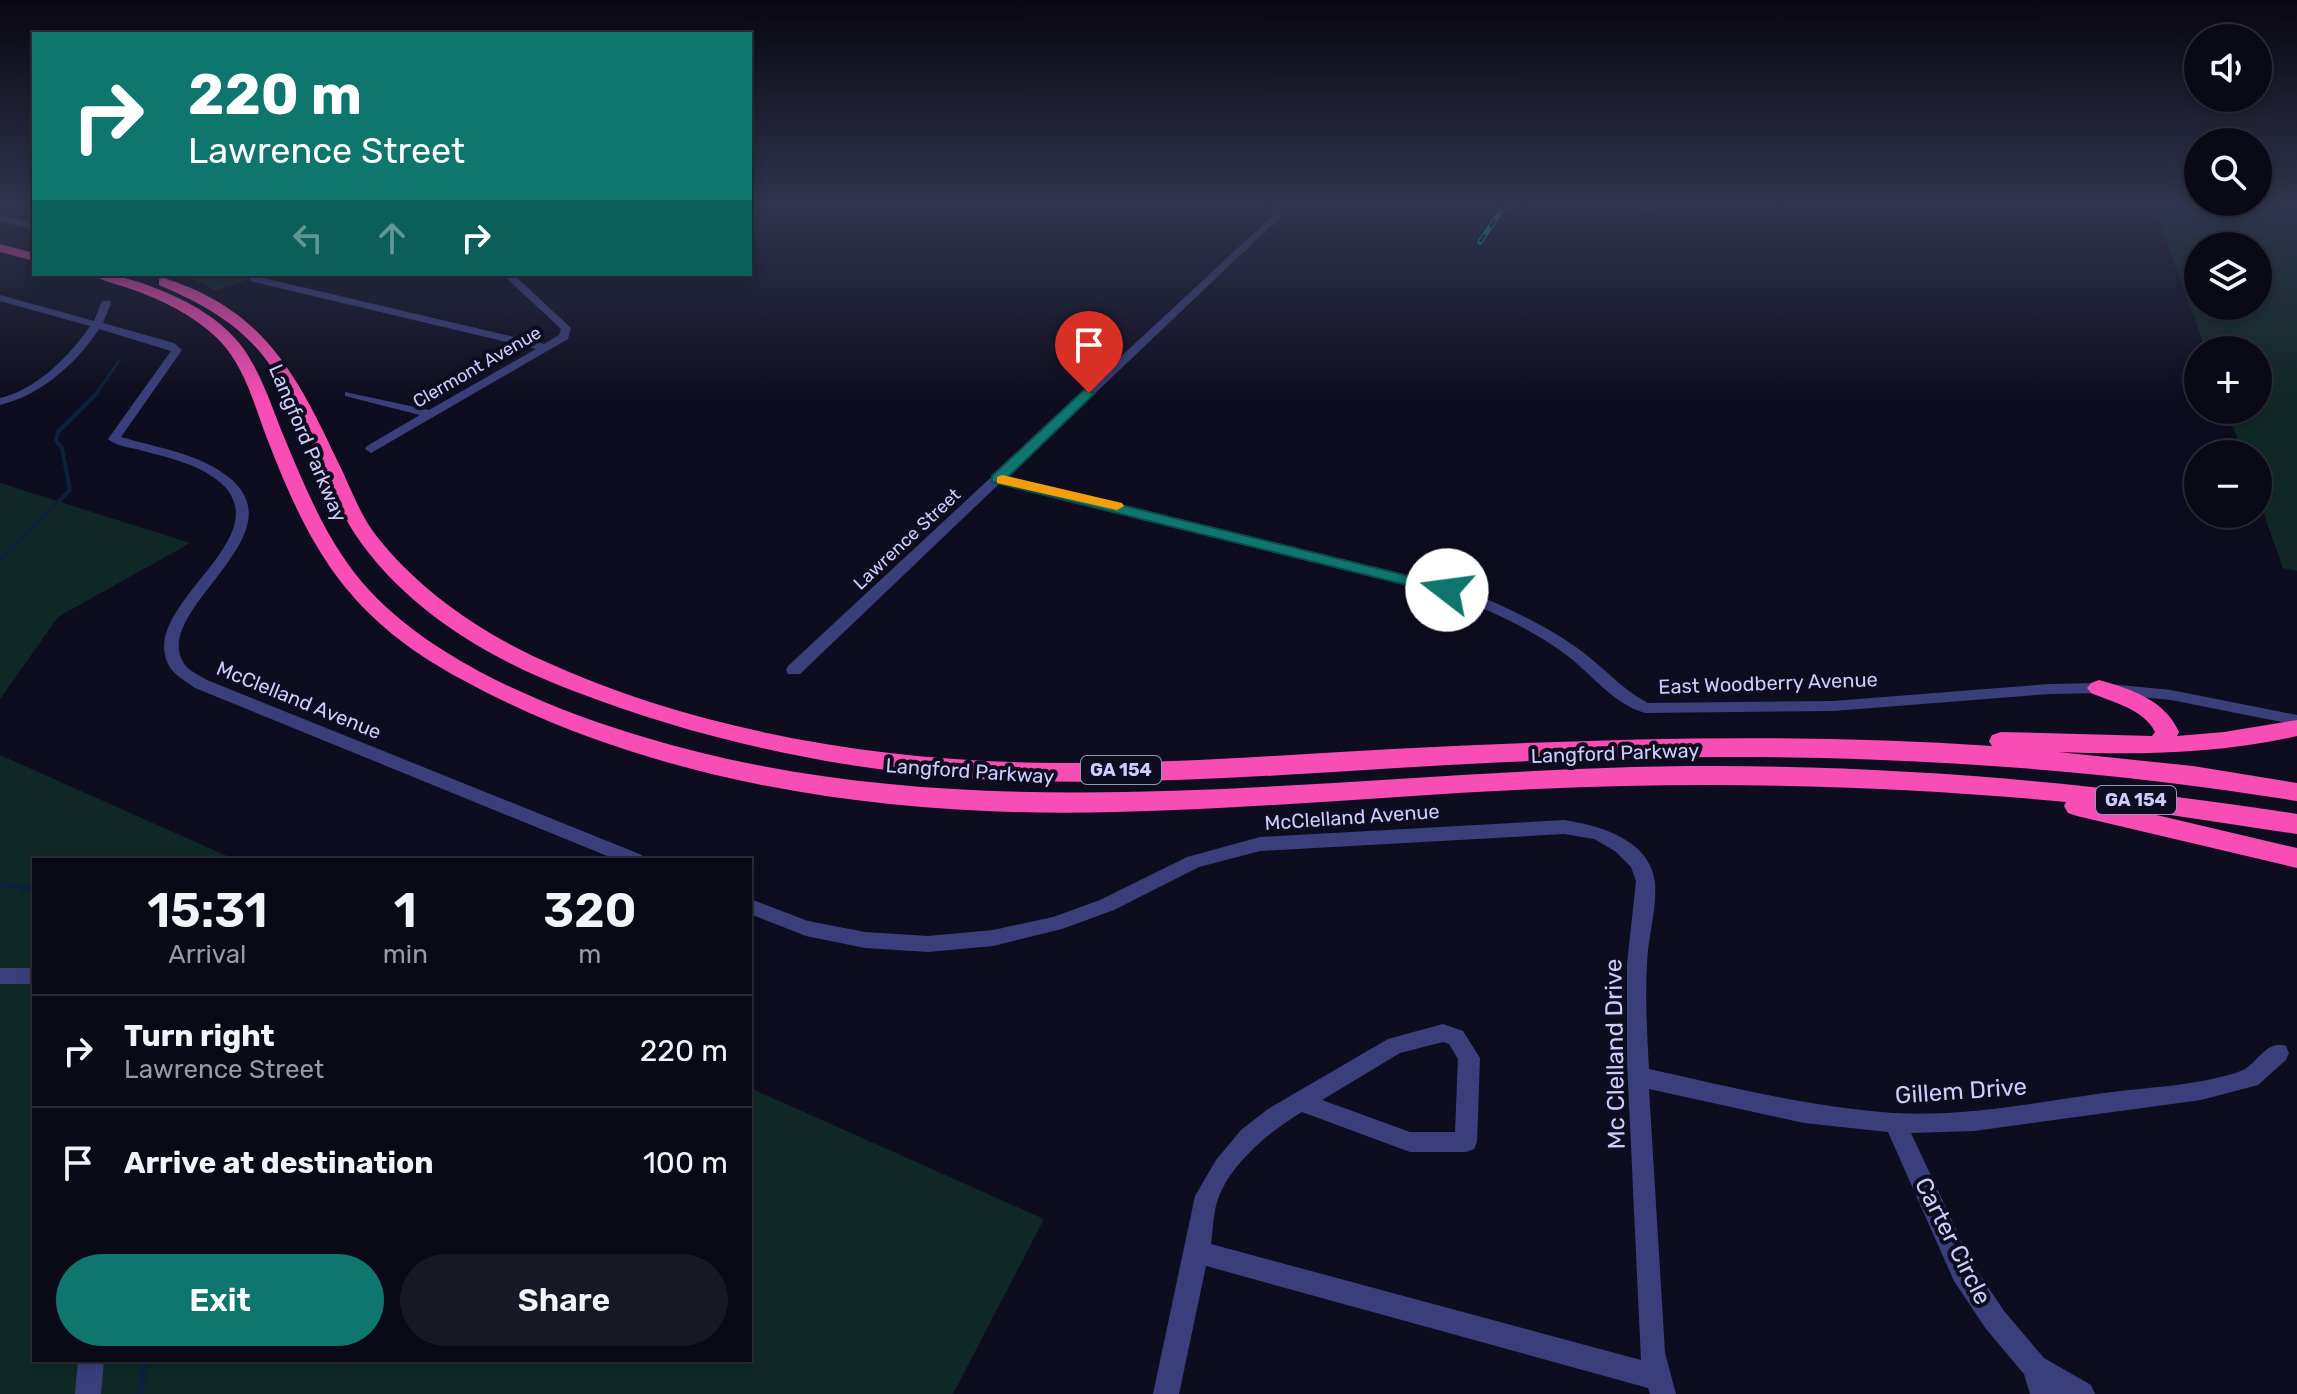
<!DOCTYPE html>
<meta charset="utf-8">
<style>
body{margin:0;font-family:Rubik,sans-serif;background:#181824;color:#f1f3f6;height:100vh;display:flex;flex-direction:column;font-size:30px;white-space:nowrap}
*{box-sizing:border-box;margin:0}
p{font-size:26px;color:#999aa1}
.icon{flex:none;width:44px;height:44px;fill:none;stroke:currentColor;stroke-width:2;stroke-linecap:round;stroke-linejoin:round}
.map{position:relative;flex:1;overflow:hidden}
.drawer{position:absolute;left:32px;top:858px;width:720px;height:504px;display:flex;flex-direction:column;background:#0a0a17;border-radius:0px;box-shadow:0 4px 12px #0003,0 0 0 2px #2a2b36}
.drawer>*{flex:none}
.hud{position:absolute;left:32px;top:32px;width:720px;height:244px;border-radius:0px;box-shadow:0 4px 12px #0003,0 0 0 2px #2a2b36;background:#0f766e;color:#fff;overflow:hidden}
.fabs{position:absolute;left:2184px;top:24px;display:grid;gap:16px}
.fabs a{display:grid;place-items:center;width:88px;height:88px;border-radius:50%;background:#0a0a17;box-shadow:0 4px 12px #0003,0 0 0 2px #2a2b36;font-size:40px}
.pin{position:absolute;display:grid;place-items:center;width:68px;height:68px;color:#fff;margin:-82px -34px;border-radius:50% 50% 50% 0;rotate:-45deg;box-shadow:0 0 8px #0007}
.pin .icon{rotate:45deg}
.me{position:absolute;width:88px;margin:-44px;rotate:285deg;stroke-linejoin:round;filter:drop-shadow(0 0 6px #0008)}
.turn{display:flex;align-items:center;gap:28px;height:168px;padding:0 24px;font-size:36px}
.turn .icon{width:104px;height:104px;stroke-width:2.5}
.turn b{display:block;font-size:56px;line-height:68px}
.lanes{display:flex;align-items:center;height:76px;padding:0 24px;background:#0003;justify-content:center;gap:40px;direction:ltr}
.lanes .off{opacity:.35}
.eta{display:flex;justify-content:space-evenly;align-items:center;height:136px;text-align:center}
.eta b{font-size:48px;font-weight:600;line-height:56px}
.primary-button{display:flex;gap:16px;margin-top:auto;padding:16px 24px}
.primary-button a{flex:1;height:92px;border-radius:48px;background:#0f766e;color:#fff;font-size:32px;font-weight:600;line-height:92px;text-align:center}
.primary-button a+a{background:#181824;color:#f1f3f6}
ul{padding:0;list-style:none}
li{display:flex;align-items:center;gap:24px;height:112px;padding:0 24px;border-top:2px solid #2a2b36}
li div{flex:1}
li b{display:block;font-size:30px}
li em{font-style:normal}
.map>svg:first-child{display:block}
.green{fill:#102825;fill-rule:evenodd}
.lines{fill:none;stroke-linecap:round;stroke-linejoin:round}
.stream-far3{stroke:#0b223a;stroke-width:3}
.stream-far2{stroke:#0b223a;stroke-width:4}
.stream-far1{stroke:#0b223a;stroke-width:5}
.stream{stroke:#0b223a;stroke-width:7}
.minor{fill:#3a3f7c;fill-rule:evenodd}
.motorway{fill:#f84db4;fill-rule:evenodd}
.rail-casing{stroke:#09ede8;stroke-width:5}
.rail{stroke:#0e0d1f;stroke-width:3;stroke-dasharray:9;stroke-linecap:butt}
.route{fill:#0f766e;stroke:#0a4d48;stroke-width:2}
.slow{fill:#f59e0b}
.labels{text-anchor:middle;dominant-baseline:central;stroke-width:8;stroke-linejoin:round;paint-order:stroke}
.far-street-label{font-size:18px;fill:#cdcdfd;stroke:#0e0d1f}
.shield{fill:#0e0d1f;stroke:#9493ba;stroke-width:2}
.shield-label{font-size:18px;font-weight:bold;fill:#cdcdfd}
.street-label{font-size:20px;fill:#cdcdfd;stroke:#0e0d1f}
.near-street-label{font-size:24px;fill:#cdcdfd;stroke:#0e0d1f}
</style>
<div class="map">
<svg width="2297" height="1394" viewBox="0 0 2297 1394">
<rect width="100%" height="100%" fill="#0e0d1f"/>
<path class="green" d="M2153,205H2297V571L2283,568L2258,498V454H2243L2227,410H2258V350H2206ZM2258,246V306H2198V246Z
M180,274H252L248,280L215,290Z
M0,483L190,543L58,617L0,699Z
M0,755L236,860H34V1360H750V1088L1044,1219L953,1394H0Z"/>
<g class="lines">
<path class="stream-far3" d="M96,394L119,361"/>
<path class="stream-far2" d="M0,561L70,490L62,448L56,441L58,432L98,392"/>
<path class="stream-far1" d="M0,884L34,889"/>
<path class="stream" d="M140,1394L145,1360"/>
<path class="minor" d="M1284,205H1293L1007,477L1470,592C1510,609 1550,627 1584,653C1606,670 1623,690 1648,703L1833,701L2049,684L2099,683L2171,690L2297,715V725L2171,700L2099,693L2049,694L1833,711L1645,713C1613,704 1591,673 1565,654C1533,630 1496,614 1460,598L1000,483L800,674H788L786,670L788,666Z
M1618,205H1641L1655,209L1651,212Z
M0,215L34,223V229L0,221Z
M251,274H261L259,277L544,344L559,335L561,329L502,274H513L571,328L568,339L371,453L365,449L367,446L420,415L345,396V392L429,410L536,349L250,281Z
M0,295L94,321L102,301H110L111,303L103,323L174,343L182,350L121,437C154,447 191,452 220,471C312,529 151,607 183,662C187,670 199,675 207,680L642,855L644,860H617L195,688C186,681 173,675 168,664C140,606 274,542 225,487C203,464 165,457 136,449C126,447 115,445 108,439L171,351L99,329C77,363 41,395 0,405V398C36,390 70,356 90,326L0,301Z
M1564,820C1599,825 1651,840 1655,883C1657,909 1648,937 1647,963C1645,998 1647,1034 1649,1069C1730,1087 1810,1107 1893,1113C1963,1117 2034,1103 2104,1093C2148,1087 2198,1086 2241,1071C2257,1065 2266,1039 2286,1046L2289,1053L2286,1060L2258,1085L2201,1100L1974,1131L1911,1133L1972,1263L2004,1311L2044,1358L2091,1385L2095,1394H2030L2024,1374L1986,1329L1954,1281L1888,1132L1804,1123L1649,1089L1665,1353L1676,1394H1650L1648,1388L1206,1266L1179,1394H1153L1195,1196L1216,1160L1241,1130L1268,1109L1388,1039L1443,1024L1463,1031L1480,1058L1477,1142L1474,1149L1466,1152H1410L1302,1112C1270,1131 1231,1163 1218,1199C1213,1213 1213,1230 1211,1244L1641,1360L1627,1061V964L1636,881L1631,867L1615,851L1594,839L1564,834L1260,851L1199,867L1114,910L1062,929L993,946L928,952L865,948L806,936L750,914V899L808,921L865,932L928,936L993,930L1053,917L1100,900L1187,857L1260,837ZM1443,1042L1449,1044L1458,1059L1455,1132H1410L1322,1100L1400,1053Z
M0,968H34V984H0Z
M78,1360H104L101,1394H75Z"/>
<path class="motorway" d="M0,244L34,253V261L0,252Z
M90,274C115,274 136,280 160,290C190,302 220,319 240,344C260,370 270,402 282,432C305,487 328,546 370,591C437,663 554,711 647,738C958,831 1287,779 1605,768C1837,760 2067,778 2297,814V834L2131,809L2297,848V868L2077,816L2068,813L2064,806L2066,802C1889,785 1713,781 1536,789C1396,795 1256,809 1116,812C895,818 657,787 461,679C354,621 313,557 270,446C255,409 246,366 217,338C193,315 162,300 131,289C117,284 102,281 90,274Z
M164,278C264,310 296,373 338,462C350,486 359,513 375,534C418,590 480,632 544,661C702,733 885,762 1058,763C1170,764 1282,755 1393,749C1592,739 1793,732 1992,746L1989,741L1992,735L2001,732L2152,736L2155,732C2144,709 2112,702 2091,693L2087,688L2091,683L2099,680C2131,689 2165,700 2179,732L2177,736L2224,732L2297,720V736C2218,754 2139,755 2058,752L2193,766L2297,783V801C2051,761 1808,751 1559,760C1371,766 1183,788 995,780C851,773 705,742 571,690C489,659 405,609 355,534C342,514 333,492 324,471C280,372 264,329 159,285V279Z"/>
<g class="rail-casing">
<path id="rail" d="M1480,242L1505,205"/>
</g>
<use href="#rail" class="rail"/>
</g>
<linearGradient id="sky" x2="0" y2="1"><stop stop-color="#080711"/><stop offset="0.51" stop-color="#30354d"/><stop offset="1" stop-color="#30354d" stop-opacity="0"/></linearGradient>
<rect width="2297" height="400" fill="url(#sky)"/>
<path class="route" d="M1084,390L1095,393L1008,477L1453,587L1456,590L1447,595L992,482V476Z"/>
<path class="slow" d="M1002,475L1122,503L1124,506L1117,510L997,483V477Z"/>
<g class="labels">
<g class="far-street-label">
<text transform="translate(477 367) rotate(-30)">Clermont Avenue</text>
<text transform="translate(907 539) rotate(-43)">Lawrence Street</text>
</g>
<g class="shield">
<rect x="1081" y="756" width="80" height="28" rx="6"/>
<rect x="2096" y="786" width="80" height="28" rx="6"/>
</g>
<g class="shield-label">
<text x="1121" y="770">GA 154</text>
<text x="2136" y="800">GA 154</text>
</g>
<g class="street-label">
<text transform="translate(308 443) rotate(67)">Langford Parkway</text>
<text transform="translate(1768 683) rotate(-2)">East Woodberry Avenue</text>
<text transform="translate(299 700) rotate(22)">McClelland Avenue</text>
<text transform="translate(1615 753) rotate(-2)">Langford Parkway</text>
<text transform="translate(970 771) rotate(4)">Langford Parkway</text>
<text transform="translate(1352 817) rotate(-4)">McClelland Avenue</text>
</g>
<g class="near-street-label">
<text transform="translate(1615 1054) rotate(-91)">Mc Clelland Drive</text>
<text transform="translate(1961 1091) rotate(-4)">Gillem Drive</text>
<text transform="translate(1953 1241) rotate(63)">Carter Circle</text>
</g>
</g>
</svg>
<div class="fabs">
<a><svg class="icon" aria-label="sound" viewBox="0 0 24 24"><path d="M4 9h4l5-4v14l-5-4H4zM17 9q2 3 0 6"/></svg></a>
<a><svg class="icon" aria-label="search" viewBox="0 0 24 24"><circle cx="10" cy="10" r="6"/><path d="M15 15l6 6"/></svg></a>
<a><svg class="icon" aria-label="layers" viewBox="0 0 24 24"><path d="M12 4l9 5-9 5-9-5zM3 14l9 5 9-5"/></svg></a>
<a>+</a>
<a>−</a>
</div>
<div class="pin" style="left:1089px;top:393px;background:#d93025"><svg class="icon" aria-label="arrive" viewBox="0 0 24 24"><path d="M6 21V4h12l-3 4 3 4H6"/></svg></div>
<svg class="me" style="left:1447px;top:590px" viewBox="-20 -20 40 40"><circle r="19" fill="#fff"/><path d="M0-13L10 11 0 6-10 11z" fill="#0f766e"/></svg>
<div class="hud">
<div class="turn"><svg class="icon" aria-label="right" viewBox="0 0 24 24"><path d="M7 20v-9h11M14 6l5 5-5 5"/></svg><div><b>220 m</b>Lawrence Street</div></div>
<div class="lanes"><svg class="icon off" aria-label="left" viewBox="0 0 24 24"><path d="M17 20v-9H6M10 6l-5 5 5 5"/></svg><svg class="icon off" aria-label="ahead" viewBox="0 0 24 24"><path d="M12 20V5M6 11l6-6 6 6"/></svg><svg class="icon" aria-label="right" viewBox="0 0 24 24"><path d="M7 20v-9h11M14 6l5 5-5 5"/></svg></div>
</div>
<section class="drawer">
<div class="eta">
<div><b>15:31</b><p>Arrival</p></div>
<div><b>1</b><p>min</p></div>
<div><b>320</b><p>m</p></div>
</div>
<ul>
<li><svg class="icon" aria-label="right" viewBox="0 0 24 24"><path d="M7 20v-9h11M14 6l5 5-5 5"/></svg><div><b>Turn right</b><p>Lawrence Street</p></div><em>220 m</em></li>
<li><svg class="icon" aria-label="arrive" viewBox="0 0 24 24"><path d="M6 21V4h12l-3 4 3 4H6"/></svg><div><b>Arrive at destination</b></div><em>100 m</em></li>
</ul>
<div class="primary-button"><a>Exit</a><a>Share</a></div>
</section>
</div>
